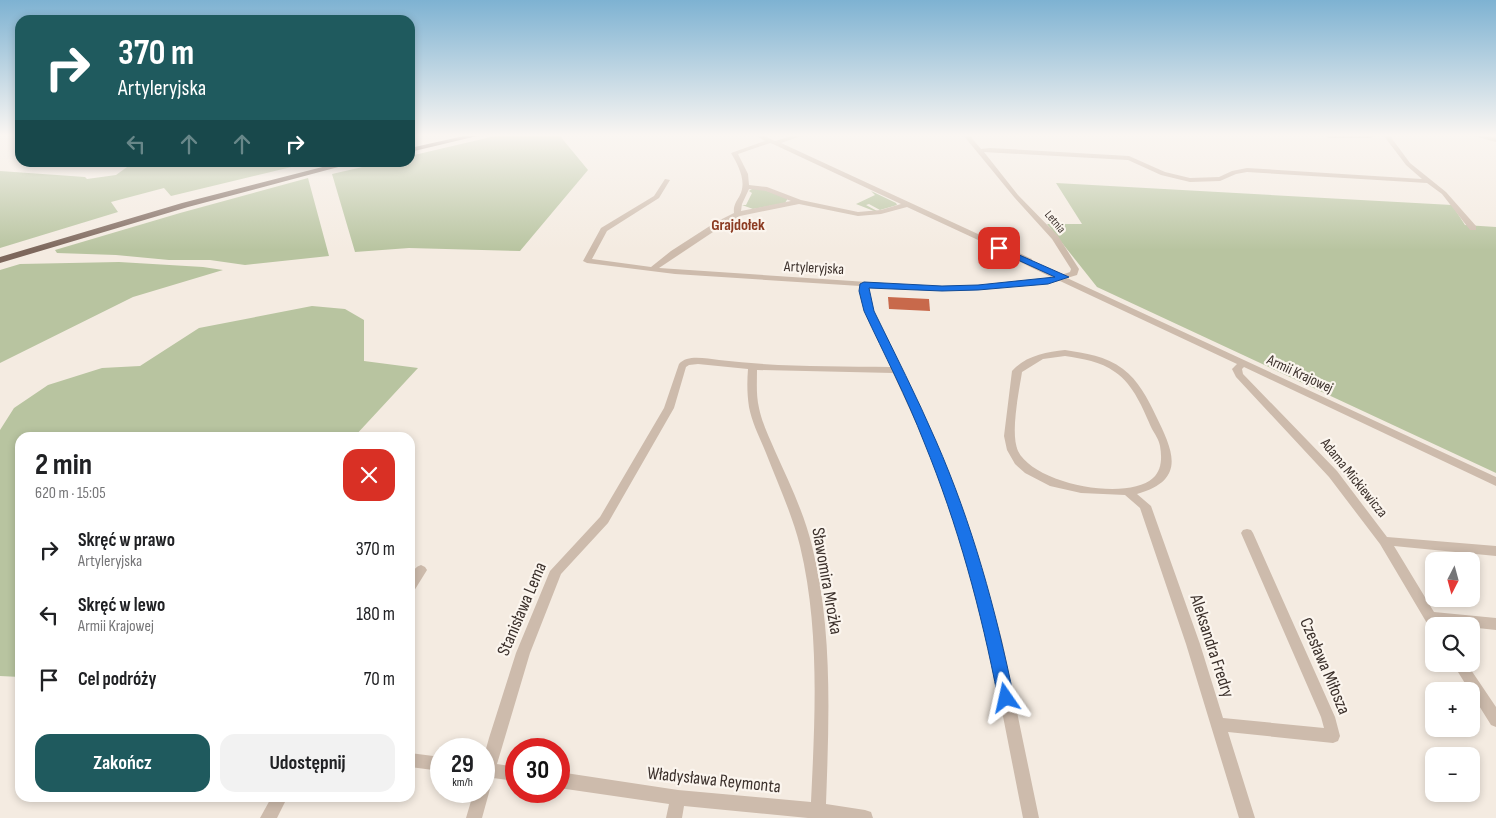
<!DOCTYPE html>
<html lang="pl">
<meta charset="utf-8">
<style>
body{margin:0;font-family:"Sofia Sans Condensed",sans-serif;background:#f2f2f2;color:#202124;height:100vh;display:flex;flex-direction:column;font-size:19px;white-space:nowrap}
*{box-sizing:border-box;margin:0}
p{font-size:16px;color:#757577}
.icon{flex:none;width:28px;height:28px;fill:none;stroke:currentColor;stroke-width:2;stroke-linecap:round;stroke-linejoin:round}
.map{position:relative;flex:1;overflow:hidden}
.drawer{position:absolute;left:15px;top:432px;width:400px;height:370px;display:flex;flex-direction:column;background:#fff;border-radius:15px;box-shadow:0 2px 8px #0003}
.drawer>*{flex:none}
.hud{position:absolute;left:15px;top:15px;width:400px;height:152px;border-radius:15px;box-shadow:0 2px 8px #0003;background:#1f5a5e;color:#fff;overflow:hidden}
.needle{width:32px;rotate:186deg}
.controls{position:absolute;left:1425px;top:552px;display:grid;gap:10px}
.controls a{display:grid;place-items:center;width:55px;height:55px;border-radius:10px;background:#fff;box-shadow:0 2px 8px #0003;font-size:25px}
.speed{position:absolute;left:430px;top:738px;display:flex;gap:10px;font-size:25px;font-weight:700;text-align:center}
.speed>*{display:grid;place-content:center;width:65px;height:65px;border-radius:50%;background:#fff;box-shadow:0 2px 8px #0003;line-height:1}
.speed small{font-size:12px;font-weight:400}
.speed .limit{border:8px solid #d22;background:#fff;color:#111}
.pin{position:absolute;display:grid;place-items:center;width:42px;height:42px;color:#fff;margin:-21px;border-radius:10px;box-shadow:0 2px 8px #0006}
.me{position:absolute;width:55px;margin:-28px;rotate:349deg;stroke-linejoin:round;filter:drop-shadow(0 0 4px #0008)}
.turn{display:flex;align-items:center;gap:18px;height:105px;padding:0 20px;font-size:22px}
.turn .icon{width:65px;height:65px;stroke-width:2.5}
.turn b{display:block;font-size:35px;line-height:42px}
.lanes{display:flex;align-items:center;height:48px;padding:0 20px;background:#0003;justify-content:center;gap:25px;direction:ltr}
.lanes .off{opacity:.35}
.round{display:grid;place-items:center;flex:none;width:52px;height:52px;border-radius:15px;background:#f2f2f2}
.summary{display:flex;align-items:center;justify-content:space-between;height:85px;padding:0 20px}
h1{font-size:30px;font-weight:700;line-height:38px}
.cta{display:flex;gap:10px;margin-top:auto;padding:10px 20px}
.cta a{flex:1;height:58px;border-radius:15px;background:#1f5a5e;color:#fff;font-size:20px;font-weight:700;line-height:58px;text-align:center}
.cta a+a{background:#f2f2f2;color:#202124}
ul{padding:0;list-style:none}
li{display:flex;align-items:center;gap:15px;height:65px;padding:0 20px}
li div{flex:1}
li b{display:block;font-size:19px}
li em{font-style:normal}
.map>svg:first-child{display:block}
.green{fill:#b8c4a0}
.building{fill:#c8694b}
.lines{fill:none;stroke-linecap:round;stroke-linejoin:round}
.minor{fill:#cdbbac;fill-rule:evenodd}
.major{fill:#7d675c;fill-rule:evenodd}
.route{fill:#1a73e8;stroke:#114b97}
.labels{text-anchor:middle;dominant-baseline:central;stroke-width:4.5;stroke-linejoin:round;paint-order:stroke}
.far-street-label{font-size:12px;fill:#3b302b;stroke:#fbf5ee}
.street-label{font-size:15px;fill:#3b302b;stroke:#fbf5ee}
.far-district-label{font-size:16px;font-weight:bold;fill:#8c3b22;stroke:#fbf5ee}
.near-street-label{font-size:18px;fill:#3b302b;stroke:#fbf5ee}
</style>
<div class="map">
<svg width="1496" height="818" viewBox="0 0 1496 818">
<rect width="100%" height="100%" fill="#f4ebe1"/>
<path class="green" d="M495,136H560L588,170L520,251L409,248L355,252L332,174L380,163L410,162V156Z
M134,162H308V163L171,196L164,188L111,202L118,212L0,248V171L85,177L87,179L116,175Z
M308,178L329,256L245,265L210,260H169L116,255L57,253L55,250L180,213Z
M1056,183L1452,205L1465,225L1496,227V473L1097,287L1047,224H1082Z
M752,189H761L788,198L785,203L753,209L742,205H746L752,193L749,191Z
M871,191L896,203L897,205L880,210L869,204L866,205L877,211H874L856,204L875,195Z
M119,262L203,267L223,270L133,297L0,363V270L20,264Z
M312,306L345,309L364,320V361L418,368L354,437L20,438V677L0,676V430L14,408L48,385L102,368L140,366L199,328Z"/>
<path class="building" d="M888,297L929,299L930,311L889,309Z"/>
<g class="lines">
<path class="minor" d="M757,136H764L775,141L792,136H801L781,143L1032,259V262L1061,275L1070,272L1071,269L1052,239L1014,197L964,136H970L981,149L990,148L1129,156L1165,172L1190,178L1219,177L1232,171L1247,168L1422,179L1406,165L1384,136H1390L1410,163L1446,192L1476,226V230H1470L1442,194L1427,183L1247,172L1236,174L1220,181L1190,182L1161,175L1128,160L984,152L1018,195L1058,236L1079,269L1077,275L1067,278L1496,477V486L1244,367L1242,369L1243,374L1337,471L1387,537L1496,546V556L1394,546L1434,612L1496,618V630L1441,624L1442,626H1434V631L1431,630L1380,544L1329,477L1236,377L1232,369L1237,364L1060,281L978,290L942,291L868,287L869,301L903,370L902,371L941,456L980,564L1002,640L1039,818H1023L988,640L968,564L931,456L893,373L757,370C757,383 756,395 759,408C762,423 769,437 775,451C789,482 804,513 812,546C833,630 829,719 826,804L865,810L871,812L873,818H808L684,806L682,818H666L669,804L559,788V772L678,790L811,802C815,718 820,629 800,546C792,514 778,484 766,453C760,438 752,423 749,407C747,394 747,382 748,369L698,364L689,365L686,367L674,408L608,523L561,574L530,653L497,764L516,767V781L493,778L482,818H466L474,791H484V756L489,738L516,653L550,571L600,517L664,408L679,364C688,354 706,359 719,360C776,367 833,366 891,367L861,301L860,286L675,274L587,263L583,261L601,228L654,196L665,179L670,180L659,198L607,231L592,259L651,267L671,251L716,222L734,213C733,205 737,201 740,195C747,181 738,165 731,153L765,141ZM770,143L773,144L901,204L881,210L858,212L801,200L767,187L749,185L748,174L738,154ZM749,189L766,191L791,201L741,211L742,204ZM799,204L858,216L881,214L907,207L1019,259L1020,262L1053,278L978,286L942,287L659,268L722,226L740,216Z
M1326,136H1373L1370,138H1329Z
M1474,136H1485L1496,138V142Z
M1065,350C1085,353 1106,356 1123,369C1138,380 1148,399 1156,416C1173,451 1187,480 1137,494L1151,506L1200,644L1223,718L1324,728L1321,717L1241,533L1243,530L1247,529L1251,530L1253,533L1335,717L1340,736L1338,741L1333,743L1228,732L1255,818H1239L1186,644L1140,508L1125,495L1081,493L1050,486L1025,473L1015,464L1007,450L1004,436L1012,371C1025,356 1046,352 1065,350ZM1065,356C1083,359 1100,361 1115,372C1134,385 1143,409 1152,429C1155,434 1159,440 1160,446C1162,457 1162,470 1153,478C1127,502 1034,484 1018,451C1010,433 1019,392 1022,372L1043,359Z
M421,565L425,567L427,570L414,591L410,592C410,582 409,569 421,565Z
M1453,664H1467L1496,707V727L1491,725Z
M410,753L441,757V771L410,767Z
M271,798H287L277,818H260Z"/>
<path class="major" d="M464,136H477L410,152V148Z
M342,162H357L188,207L0,263V257L182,203Z"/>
</g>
<linearGradient id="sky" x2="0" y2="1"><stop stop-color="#7eb2d2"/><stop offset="0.54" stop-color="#faf6f2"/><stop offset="1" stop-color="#faf6f2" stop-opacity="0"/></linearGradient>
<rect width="1496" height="250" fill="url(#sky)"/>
<path class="route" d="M999,246L1069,277L1048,284L978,290L942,291L869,288L874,311C895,354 917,397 936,441C972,523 996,610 1014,698L1012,703L1006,705L1001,703L998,698C981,610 958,525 924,442C907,398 884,354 864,311L859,291L860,284L864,282L942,286L978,285L1055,277L996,250V247Z"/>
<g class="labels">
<g class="far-street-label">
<text transform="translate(1055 222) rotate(50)">Letnia</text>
</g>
<g class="street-label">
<text transform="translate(814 268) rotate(3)">Artyleryjska</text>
<text transform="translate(1300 374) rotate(25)">Armii Krajowej</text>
<text transform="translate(1354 478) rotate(51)">Adama Mickiewicza</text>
</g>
<g class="far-district-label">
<text x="738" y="225">Grajdołek</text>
</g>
<g class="near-street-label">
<text transform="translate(827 581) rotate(80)">Sławomira Mrożka</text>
<text transform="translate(522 609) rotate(-67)">Stanisława Lema</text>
<text transform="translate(1212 646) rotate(72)">Aleksandra Fredry</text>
<text transform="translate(1325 666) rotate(67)">Czesława Miłosza</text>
<text transform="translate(714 780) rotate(6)">Władysława Reymonta</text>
</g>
</g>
</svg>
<div class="controls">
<a><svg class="needle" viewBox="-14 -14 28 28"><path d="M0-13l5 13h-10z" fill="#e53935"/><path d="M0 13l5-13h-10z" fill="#757577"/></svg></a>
<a><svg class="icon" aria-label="search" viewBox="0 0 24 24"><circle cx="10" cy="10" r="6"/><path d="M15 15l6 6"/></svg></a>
<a>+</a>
<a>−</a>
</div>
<div class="speed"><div>29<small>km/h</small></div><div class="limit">30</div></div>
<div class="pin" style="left:999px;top:248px;background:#d93025"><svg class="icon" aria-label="arrive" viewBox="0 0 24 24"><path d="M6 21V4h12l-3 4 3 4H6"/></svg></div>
<svg class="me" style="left:1006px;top:698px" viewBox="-20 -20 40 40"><path d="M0-17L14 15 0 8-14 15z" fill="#1a73e8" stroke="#fff" stroke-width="4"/></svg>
<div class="hud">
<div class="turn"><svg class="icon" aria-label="right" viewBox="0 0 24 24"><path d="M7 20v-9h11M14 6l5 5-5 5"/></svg><div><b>370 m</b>Artyleryjska</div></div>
<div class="lanes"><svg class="icon off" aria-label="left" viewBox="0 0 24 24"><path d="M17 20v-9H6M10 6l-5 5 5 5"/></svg><svg class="icon off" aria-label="ahead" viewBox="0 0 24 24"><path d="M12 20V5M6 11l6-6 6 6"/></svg><svg class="icon off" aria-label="ahead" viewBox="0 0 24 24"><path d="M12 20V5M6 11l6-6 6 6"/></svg><svg class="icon" aria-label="right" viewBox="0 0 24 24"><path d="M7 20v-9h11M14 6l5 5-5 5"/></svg></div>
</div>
<section class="drawer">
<div class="summary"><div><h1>2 min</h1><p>620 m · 15:05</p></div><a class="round" style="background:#d93025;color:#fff"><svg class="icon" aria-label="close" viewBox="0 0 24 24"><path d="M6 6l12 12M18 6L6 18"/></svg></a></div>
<ul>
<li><svg class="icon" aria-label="right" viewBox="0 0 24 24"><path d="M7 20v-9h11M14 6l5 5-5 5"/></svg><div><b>Skręć w prawo</b><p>Artyleryjska</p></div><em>370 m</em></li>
<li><svg class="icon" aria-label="left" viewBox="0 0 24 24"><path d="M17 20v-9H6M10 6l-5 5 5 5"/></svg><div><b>Skręć w lewo</b><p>Armii Krajowej</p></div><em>180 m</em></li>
<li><svg class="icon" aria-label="arrive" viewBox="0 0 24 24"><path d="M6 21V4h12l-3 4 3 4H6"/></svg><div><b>Cel podróży</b></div><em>70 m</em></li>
</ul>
<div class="cta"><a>Zakończ</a><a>Udostępnij</a></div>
</section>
</div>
